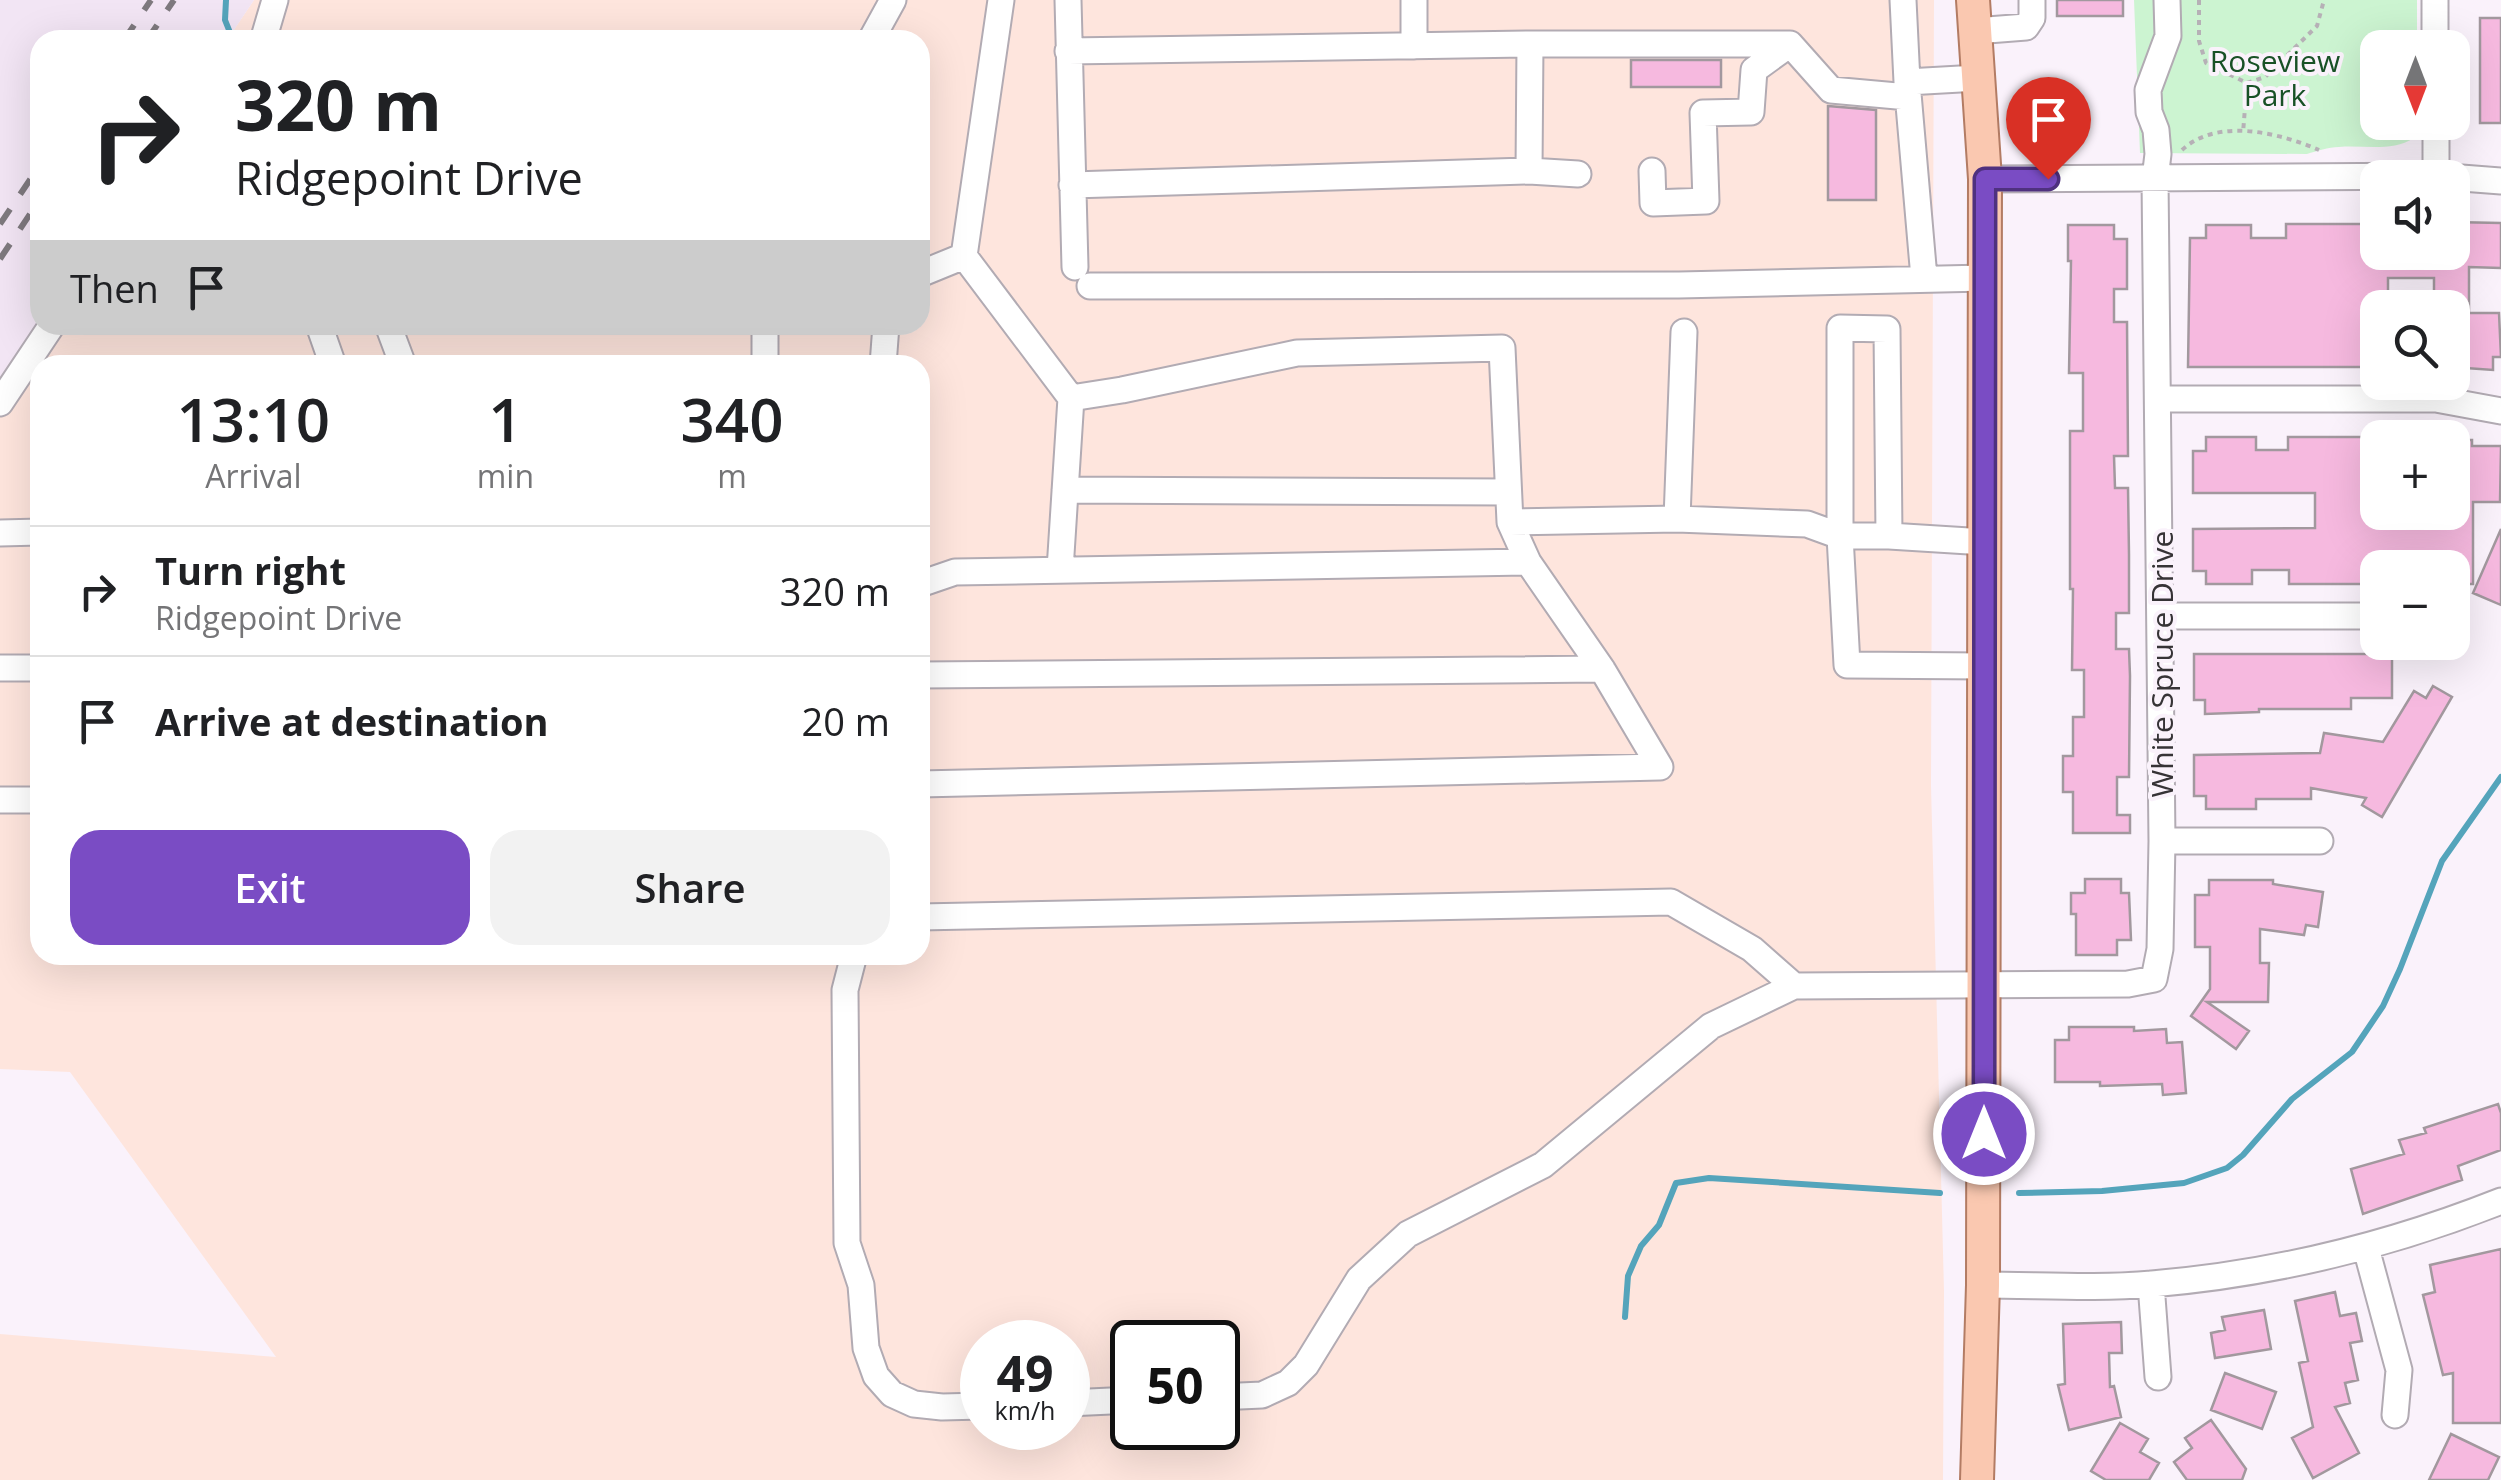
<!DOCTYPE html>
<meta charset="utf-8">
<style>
body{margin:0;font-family:"Open Sans",sans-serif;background:#f2f2f2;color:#202124;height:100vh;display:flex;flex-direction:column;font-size:38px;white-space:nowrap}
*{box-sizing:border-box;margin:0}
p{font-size:32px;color:#757577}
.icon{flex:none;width:55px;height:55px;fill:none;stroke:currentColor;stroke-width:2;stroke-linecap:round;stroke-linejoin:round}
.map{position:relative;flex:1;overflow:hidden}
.drawer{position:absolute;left:30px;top:355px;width:900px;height:610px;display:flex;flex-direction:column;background:#fff;border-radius:30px;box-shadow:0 10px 40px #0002}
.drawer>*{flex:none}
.top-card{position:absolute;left:30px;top:30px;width:900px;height:305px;border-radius:30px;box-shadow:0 10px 40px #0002;background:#fff;color:#202124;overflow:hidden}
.needle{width:65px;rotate:180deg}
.tools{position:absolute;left:2360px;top:30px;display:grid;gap:20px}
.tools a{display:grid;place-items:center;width:110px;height:110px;border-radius:20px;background:#fff;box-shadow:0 10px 40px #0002;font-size:50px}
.speed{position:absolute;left:960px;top:1320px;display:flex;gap:20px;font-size:50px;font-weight:700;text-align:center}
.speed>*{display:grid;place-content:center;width:130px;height:130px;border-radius:50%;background:#fff;box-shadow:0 10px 40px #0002;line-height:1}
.speed small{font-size:25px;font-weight:400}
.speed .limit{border:5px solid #111;border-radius:15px;background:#fff;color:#111}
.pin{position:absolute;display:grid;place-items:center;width:85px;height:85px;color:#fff;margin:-102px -42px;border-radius:50% 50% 50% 0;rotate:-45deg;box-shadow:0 0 10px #0007}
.pin .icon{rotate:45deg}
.me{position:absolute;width:110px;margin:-55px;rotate:0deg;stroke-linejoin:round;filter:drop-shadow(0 0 8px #0008)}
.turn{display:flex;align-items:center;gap:35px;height:210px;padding:0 40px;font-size:45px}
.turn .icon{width:130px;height:130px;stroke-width:2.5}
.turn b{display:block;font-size:70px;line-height:85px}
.then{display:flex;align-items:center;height:95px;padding:0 40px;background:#0003;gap:20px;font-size:38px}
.eta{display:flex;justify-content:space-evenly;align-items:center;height:170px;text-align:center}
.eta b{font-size:60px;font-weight:600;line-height:70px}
.primary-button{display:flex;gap:20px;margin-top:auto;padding:20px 40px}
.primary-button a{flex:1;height:115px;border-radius:30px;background:#7a4cc4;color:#fff;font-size:40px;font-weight:600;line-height:115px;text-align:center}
.primary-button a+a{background:#f2f2f2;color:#202124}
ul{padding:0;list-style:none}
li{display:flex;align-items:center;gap:30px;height:130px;padding:0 40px;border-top:2px solid #e0e0e0}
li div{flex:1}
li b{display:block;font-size:38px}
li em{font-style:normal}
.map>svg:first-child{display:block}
.industrial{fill:#fee5dd;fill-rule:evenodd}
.built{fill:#f2e5f4}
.green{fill:#ccf4d1}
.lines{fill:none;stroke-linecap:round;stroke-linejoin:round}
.stream{stroke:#54a4bb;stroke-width:6}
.building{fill:#f6b9df;stroke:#a2989e;stroke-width:2.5}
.minor-casing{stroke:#b2abb3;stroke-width:29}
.major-casing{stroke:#b37c64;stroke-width:36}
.path{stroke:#b6b0b6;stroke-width:4;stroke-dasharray:5 5;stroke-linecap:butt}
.minor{stroke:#fff;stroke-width:25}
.major{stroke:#fac8b0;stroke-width:32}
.rail{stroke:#7e797e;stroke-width:6;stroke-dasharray:18 18;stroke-linecap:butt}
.route-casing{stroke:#4f317f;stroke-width:25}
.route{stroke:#7a4cc4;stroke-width:18}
.labels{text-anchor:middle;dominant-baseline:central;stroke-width:8;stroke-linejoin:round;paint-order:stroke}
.park-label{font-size:30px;fill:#185126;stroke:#faf2fb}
.street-label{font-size:30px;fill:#363336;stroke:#faf2fb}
</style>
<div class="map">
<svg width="2501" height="1480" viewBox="0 0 2501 1480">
<rect width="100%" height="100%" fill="#faf2fb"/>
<path class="industrial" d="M254,0H1934L1931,786L1944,1291L1943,1480H0V1334L276,1357L70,1072L0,1069V377L40,318V325H920V40H227ZM40,365H920V955H40ZM982,1342H1068V1428H982ZM1132,1342H1218V1428H1132Z"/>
<path class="built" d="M0,0H254L227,40H40V318L0,377Z"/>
<path class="green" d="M2134,0H2417V47L2378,48V122L2416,123L2414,138C2392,152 2365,145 2339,147C2328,147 2317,151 2307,154L2140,153Z"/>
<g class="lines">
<path class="stream" d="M226,0L225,20L233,40
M2019,1193L2102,1191L2184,1183L2227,1168L2243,1155L2292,1099L2352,1052L2383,1006L2400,969L2442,861L2501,777
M1625,1317L1628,1276L1641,1246L1659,1225L1676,1183L1709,1178L1940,1193"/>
</g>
<path class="building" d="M2057,0H2123V16H2057Z
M2480,18H2501V123H2480Z
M1631,60H1721V87H1631Z
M1828,106L1876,110V200H1828Z
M2452,222L2501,223V268L2469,267V313H2499L2501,357H2493V370L2452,367V308H2434V278H2388V308H2378V367H2188L2190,238H2206V225H2251V238H2286V224H2378V252H2452Z
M2068,225H2114V239H2127V289H2114V322H2127L2128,456H2114L2115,488H2128L2129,554V613H2116V649H2129L2130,676L2129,777H2117V815H2130V833H2073V792H2063V756H2073V717H2084V670H2072L2073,589H2070V431H2083V373H2069L2071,261H2068Z
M2206,437H2256V450H2288V437H2378V519H2391V527H2452V440H2472V446H2501L2500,502H2473V584H2452V568H2378V584H2289V570H2252V584H2206V571H2193V529L2315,528V493H2193V451H2206Z
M2501,529V605L2473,593Z
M2194,654H2392V698H2351V709H2259V712L2205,714V700H2194Z
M2433,686L2452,697L2382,817L2362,805L2366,798L2311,788V799H2256V809H2206V796H2194V755L2320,753L2324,733L2383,742L2414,691L2426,698Z
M2085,879H2121V893H2129L2131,940H2117V955H2076V914H2071V893H2085Z
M2209,880H2273V884L2323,892L2318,927L2306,925L2304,935L2260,929V963H2269L2268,1002H2207L2249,1031L2236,1049L2191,1016L2210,989V947H2195V895H2209Z
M2069,1027H2134V1031L2166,1029L2167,1043L2182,1042L2186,1093L2163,1095L2162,1084L2100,1086V1082H2055V1040H2069Z
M2498,1104L2501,1113V1150L2458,1166L2462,1180L2363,1214L2351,1169L2404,1154L2399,1140L2426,1133L2424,1128Z
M2501,1249V1423H2453V1373L2443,1375L2423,1295L2435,1292L2430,1265Z
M2335,1292L2340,1316L2356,1313L2362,1341L2350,1343L2358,1380L2345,1383L2350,1403L2335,1407L2359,1453L2313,1478L2292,1438L2313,1427L2299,1363L2308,1361L2295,1301Z
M2264,1310L2271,1349L2215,1358L2211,1333L2225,1330L2222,1317Z
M2121,1322L2122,1353H2109L2110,1387L2114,1386L2121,1417L2069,1430L2058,1385L2065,1384L2063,1324Z
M2225,1373L2276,1392L2262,1429L2211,1410Z
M2211,1420L2246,1469L2242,1480H2187L2174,1462L2192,1448L2185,1438Z
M2120,1423L2148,1439L2140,1452L2159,1463L2149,1480H2106L2091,1471Z
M2451,1434L2499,1457L2488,1480H2429Z"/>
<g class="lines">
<g class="minor-casing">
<path id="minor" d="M1001,0L964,256L1071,398
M1068,0L1075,267
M1903,0L1907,82
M2435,0V48
M1975,31L2026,27L2032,18V0
M267,40L265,34L275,0
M871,40L893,0
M1414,46V0
M1068,51L1530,44H1790L1831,90L1908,97
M2436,122V176
M1529,171L1530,44
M1652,171L1653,203L1706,201L1703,113L1751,112L1754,70L1790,44
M1985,179L2436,176L2501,181
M1072,185L1529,171L1578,174
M920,274L964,256
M1924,278L1907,82L1978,78
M1090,286L1679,285L1985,278
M319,325L333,365
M388,325L403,365
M765,325V365
M1684,332L1677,519L1807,524L1840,536V328L1887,329L1889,536H1840L1847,665L1985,666
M883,365L886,325
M2160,399H2436L2501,411
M0,403L52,325
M1065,490L1508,492
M0,533L40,532
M1889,536L1985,542
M1060,570L1071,398L1122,390L1297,353L1502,348L1510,522
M920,584L955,572L1528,562
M2160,616H2378
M0,668H40
M920,675L1602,669
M920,784L1660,767L1602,669L1528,562L1510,522L1677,519
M0,800H40
M2162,841H2320
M920,917L1671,902L1752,949L1794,986
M854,955L845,990L847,1243L861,1285L866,1348L876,1376L892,1394L914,1404L942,1407L982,1406
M2366,1248L2399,1370L2395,1415
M2151,1284L2158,1377
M1983,1285C2039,1285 2096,1289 2152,1284C2272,1274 2390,1245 2501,1201
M1218,1397L1262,1395L1288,1383L1306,1365L1359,1279L1408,1234L1543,1165L1711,1026L1794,986L2128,984L2154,979L2160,949L2162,841L2155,179L2158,154L2156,130L2149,112L2148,90L2168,36L2167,0
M1068,1403L1132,1400"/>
</g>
<g class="major-casing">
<path id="major" d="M1973,0L1985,179L1983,1285L1977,1480"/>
</g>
<path class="path" d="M2199,0V41L2206,63L2247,83L2243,133
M2247,83L2265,77L2317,26L2324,0
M2182,150C2217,117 2280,133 2319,150"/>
<use href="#minor" class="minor"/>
<use href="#major" class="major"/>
<path class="rail" d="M124,40L151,0
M147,40L174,0
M0,224L40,165
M0,259L40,199"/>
</g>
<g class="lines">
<g class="route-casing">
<path id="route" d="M1984,1134L1985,179H2048"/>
</g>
<use href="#route" class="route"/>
</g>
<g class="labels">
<g class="park-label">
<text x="2275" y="60">Roseview<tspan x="2275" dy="34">Park</tspan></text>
</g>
<g class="street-label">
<text transform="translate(2161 664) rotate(-90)">White Spruce Drive</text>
</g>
</g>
</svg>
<div class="tools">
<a><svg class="needle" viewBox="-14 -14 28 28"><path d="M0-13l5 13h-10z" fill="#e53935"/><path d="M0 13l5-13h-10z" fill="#757577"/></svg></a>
<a><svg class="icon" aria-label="sound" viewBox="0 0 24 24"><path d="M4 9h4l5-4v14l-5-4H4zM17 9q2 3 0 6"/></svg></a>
<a><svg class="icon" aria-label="search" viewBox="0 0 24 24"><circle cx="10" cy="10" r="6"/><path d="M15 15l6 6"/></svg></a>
<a>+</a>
<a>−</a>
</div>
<div class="speed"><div>49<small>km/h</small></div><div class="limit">50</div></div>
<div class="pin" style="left:2048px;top:179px;background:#d93025"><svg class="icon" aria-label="arrive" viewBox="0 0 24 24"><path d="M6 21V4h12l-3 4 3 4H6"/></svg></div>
<svg class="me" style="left:1984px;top:1134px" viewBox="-20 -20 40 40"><circle r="17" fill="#7a4cc4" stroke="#fff" stroke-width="3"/><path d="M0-11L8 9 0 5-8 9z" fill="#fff"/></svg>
<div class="top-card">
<div class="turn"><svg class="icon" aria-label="right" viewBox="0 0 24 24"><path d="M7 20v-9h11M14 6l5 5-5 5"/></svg><div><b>320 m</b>Ridgepoint Drive</div></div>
<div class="then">Then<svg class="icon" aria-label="arrive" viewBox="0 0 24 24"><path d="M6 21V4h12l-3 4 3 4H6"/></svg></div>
</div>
<section class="drawer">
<div class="eta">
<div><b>13:10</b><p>Arrival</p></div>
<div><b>1</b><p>min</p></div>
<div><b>340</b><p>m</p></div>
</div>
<ul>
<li><svg class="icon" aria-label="right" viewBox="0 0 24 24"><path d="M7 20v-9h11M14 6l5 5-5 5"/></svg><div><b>Turn right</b><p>Ridgepoint Drive</p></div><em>320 m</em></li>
<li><svg class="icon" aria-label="arrive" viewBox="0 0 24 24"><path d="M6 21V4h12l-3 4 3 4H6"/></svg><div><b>Arrive at destination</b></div><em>20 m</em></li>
</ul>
<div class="primary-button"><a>Exit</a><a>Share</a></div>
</section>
</div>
